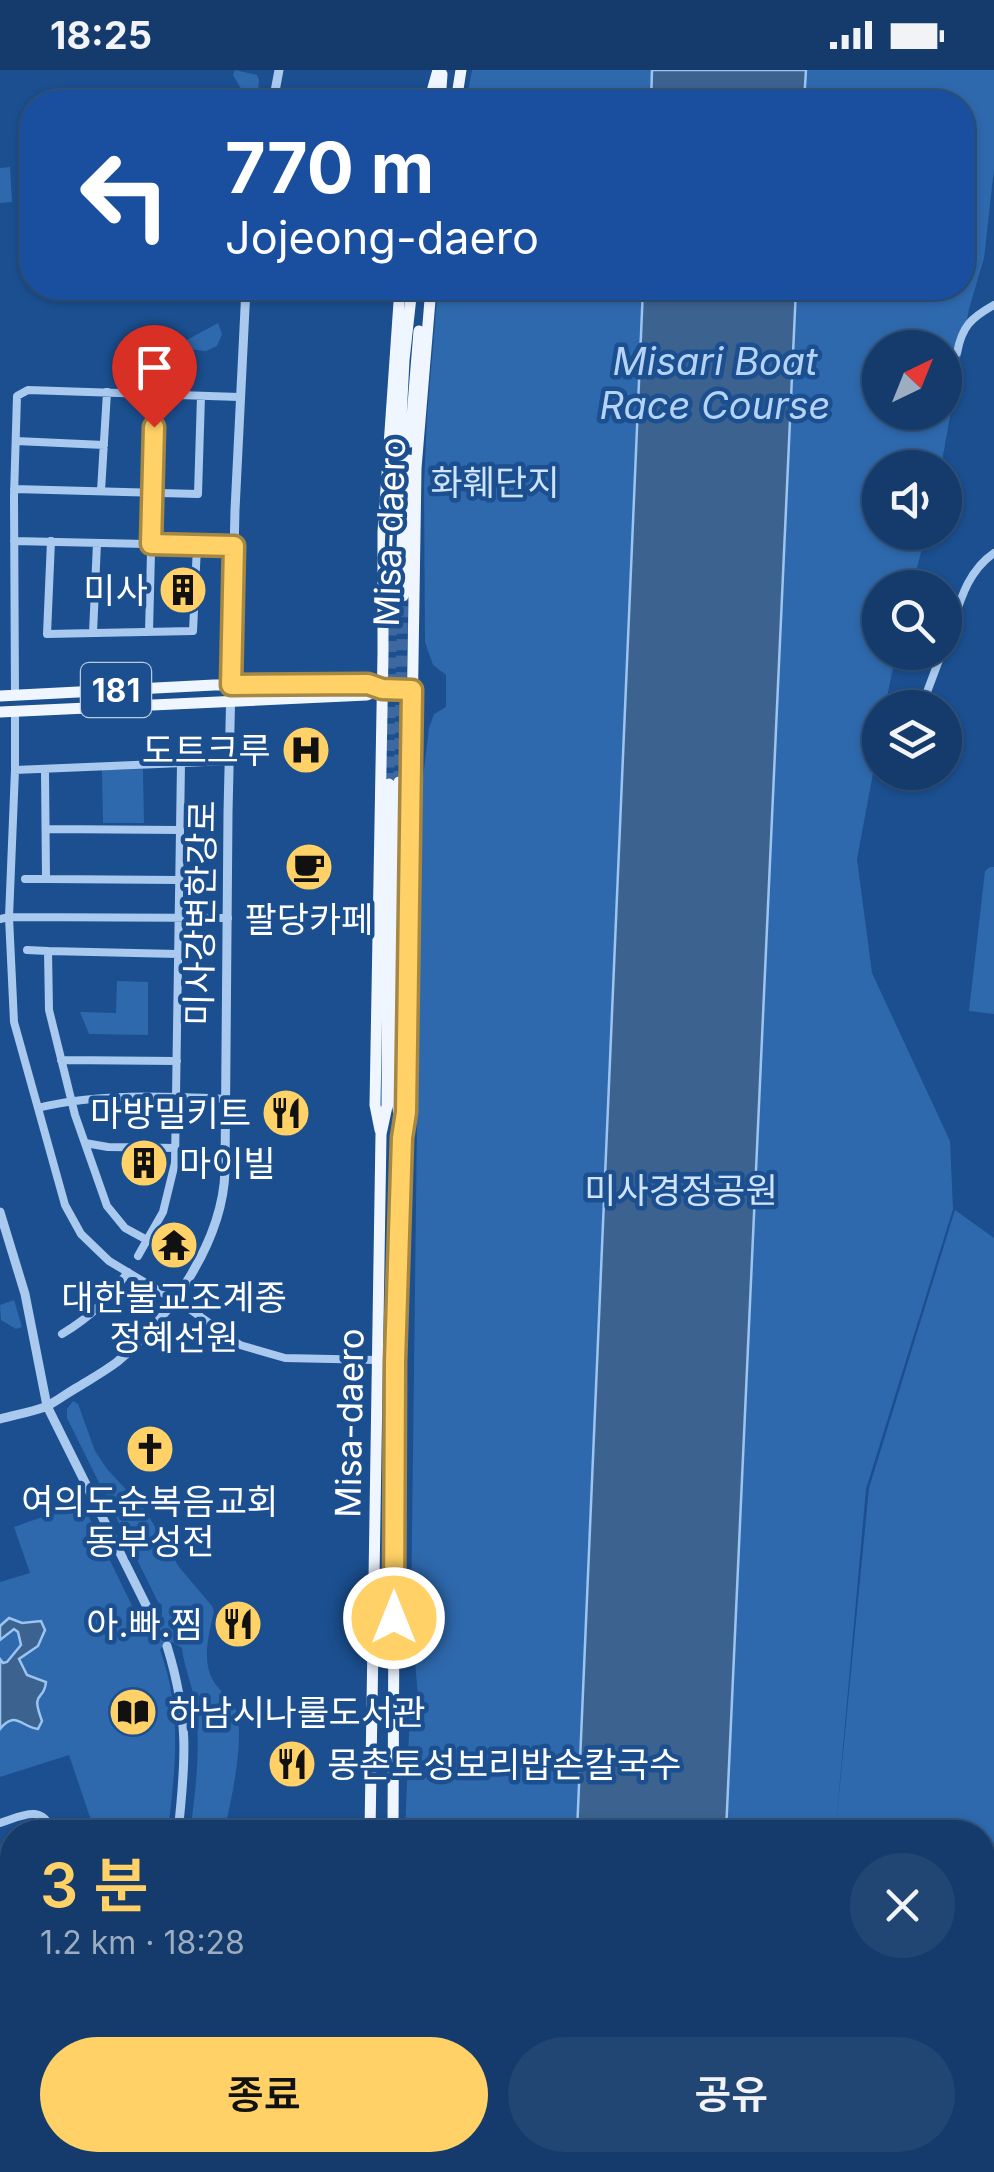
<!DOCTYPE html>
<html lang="ko">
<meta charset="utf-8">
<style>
body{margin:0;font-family:Inter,"Noto Sans KR",sans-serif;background:#214673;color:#f1f3f6;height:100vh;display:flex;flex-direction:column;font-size:38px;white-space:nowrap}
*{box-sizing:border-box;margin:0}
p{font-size:32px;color:#9dadc1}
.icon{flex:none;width:55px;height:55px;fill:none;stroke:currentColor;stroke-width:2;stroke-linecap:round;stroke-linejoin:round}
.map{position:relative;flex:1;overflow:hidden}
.drawer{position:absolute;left:0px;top:1750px;width:995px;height:352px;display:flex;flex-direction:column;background:#143b6b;border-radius:40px 40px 0 0;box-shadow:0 2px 8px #0004,0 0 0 2px #33557e}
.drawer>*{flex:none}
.guide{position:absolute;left:20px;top:20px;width:955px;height:210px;border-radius:40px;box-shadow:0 2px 8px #0004,0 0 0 2px #33557e;background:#1a4fa0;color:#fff;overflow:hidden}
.needle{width:65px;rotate:43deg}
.tools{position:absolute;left:862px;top:260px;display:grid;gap:20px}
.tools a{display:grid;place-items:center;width:100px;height:100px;border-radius:50%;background:#143b6b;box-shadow:0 2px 8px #0004,0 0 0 2px #33557e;font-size:50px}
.pin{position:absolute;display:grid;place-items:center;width:85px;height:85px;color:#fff;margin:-102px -42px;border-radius:50% 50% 50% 0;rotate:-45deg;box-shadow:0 0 10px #0007}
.pin .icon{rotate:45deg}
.me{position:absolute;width:110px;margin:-55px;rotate:0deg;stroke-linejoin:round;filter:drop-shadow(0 0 8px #0008)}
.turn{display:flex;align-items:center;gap:35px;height:210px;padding:0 40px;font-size:45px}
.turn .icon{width:130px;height:130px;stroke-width:2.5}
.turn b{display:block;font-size:70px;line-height:85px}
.round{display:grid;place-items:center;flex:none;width:105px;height:105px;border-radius:52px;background:#214673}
.overview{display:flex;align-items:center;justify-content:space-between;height:170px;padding:0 40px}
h1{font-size:60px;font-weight:600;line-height:75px;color:#ffd166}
.cta{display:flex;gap:20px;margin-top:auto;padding:20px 40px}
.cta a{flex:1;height:115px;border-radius:60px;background:#ffd166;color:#111;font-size:40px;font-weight:600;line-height:115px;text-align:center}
.cta a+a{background:#214673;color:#f1f3f6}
.status{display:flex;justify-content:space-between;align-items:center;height:70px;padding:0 50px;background:#143b6b;direction:ltr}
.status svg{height:28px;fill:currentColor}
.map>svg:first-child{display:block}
.green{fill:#2e69ad;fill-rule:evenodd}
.water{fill:#3c6290;stroke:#9cc4f0;stroke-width:2.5}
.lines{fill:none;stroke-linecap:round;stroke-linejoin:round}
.stream{stroke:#9cc4f0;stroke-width:2.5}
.tertiary-tunnel{stroke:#3d69a0;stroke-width:9;stroke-dasharray:9 4.5;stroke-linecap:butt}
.primary-tunnel{stroke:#3d69a0;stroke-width:11;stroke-dasharray:11 5.5;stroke-linecap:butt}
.minor{stroke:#a9c9ee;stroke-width:8}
.tertiary{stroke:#a9c9ee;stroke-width:9}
.primary{stroke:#f0f6ff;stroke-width:11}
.route-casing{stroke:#a68842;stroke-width:25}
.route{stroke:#ffd166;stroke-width:18}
.labels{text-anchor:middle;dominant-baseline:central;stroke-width:9;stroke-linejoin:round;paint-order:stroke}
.shield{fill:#1b4f8f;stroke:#bbcadd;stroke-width:2.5}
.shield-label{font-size:32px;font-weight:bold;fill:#fff}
.park-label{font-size:35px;fill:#cfe3fa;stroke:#1b4f8f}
.street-label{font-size:35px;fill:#fff;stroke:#1b4f8f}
.poi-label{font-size:35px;fill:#fff;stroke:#1b4f8f;text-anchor:end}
.water-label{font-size:38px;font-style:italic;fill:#b5d3f5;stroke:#1b4f8f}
</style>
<div class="status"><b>18:25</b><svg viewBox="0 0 49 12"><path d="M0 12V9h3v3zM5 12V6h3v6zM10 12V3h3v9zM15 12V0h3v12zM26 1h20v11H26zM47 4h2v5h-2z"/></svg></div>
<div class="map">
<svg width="994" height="2102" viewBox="0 0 994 2102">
<rect width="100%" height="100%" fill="#1b4f8f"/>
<path class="green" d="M235,0L257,5L259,10L257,30L249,32L233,5Z
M472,0H994V99L984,188L969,239L941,397L880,398V462L926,463L912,517L880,518V582L896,583L885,637L880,638V666L857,789L872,903L950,1071L953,1139L866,1419L836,1755L869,1418L955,1140L994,1168V2102H401V2090H982V1762H405L410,1639L419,1638L411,1544L421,725L429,658L434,644L446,637V605L433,595L425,572L424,415L427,347L438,218H962V32H466ZM880,278H945V342H880Z
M10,97L12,132L0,133V98Z
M218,253L222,264L217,276L206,281L186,279L185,271Z
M143,699L144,753H103L102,700Z
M990,797H994V944L969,941L985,801Z
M117,911L148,912V965L89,964L80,942L116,943Z
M14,1230L22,1257L16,1259L1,1250L0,1235Z
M73,1331L78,1334L95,1381L107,1399L145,1440L179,1497L212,1536L214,1542C209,1563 201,1591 214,1612C221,1623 234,1630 237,1644C244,1674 231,1731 224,1762H190C196,1719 201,1677 195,1633C192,1614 184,1597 182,1578L172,1572L164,1574L160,1580C183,1643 175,1697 168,1762H95L69,1685L0,1707V1512L30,1503L14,1457L82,1433L137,1546L141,1550L153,1552L162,1545V1535L158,1532L67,1348V1339Z
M97,2090H128L139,2102H106Z
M214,2090H256L260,2102H211Z"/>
<path class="water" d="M652,0H806L804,32H651Z
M643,218H796L726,1762H577Z
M9,1548L22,1553L41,1551L45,1560L38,1576L19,1589L27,1605L46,1612C44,1633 30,1619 42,1651L38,1659C21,1657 16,1640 0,1659V1589L3,1593L7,1592L21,1575L18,1562L14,1559L0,1570V1556Z
M563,2090H711L710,2102H563Z"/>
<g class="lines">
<path class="stream" d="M2,1776L8,1796
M11,1801L12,1808
M112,2090L118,2102"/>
<path class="tertiary-tunnel" d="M153,1549L167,1576"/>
<path class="primary-tunnel" d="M399,712L403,526
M389,714L392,524"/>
<path class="minor" d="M957,283C962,256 971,248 994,235
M16,371L104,375
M14,419L198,424L201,326
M101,421L107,322
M14,471L234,476
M51,471L47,564L193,561L197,476
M149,562L155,324
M93,563L97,473
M945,575C958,542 963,504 994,483
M15,625L14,426L17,326L28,320L239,327
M921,638L942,582
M15,642V700L9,847L14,952L65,1135L81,1164L109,1191L191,1240L240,1275L285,1288L377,1290
M15,700L230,691
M45,700L46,809L179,810
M46,759L180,760
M25,809H46
M0,849L9,847L228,848
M27,880L48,881
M178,884L48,881L49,940L75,1045L107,1136L125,1158L147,1170L163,1142L175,1093L181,693
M61,990L177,991
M38,1038C96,1023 165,1026 226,1029
M85,1073L108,1077L176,1078
M138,1186L147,1170
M62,1264C92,1246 107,1230 128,1202
M0,1753C22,1746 43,1733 52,1762"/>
<path class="tertiary" d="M273,32L279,0
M0,1142L25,1224L47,1336L153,1549
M0,1349C15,1345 31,1342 45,1337C56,1332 67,1323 78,1317C91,1309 105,1301 117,1292C170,1248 223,1171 225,1101L228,743L235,440L246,218
M167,1576C189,1647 186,1690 178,1762
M0,1890L12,1886
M201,2102L205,2090"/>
<path class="primary" d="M429,32L438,0
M440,32L442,4
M456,32L461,0
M410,372L419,261
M392,524L404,290L412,218
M403,526L409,390
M0,626L214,615L367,614L382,619L412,620
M0,642L367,625L382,619
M399,712L398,1037L400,1054
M380,1060L375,1035L383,584V462L400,218
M370,1762L381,1064L387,1036L389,714
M393,1762L395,1291L402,1068L406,1041L416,398L431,218
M359,2102L360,2090
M373,2102V2090
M386,2102V2090
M394,2102V2090"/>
</g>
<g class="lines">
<g class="route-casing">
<path id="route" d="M154,357L151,474L234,476L231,615L368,614L382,619L412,620L406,1042L402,1068L395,1291L394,1548"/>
</g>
<use href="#route" class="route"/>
</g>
<defs>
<g id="building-disc" transform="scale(2.5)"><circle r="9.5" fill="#ffd166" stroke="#1b4f8f"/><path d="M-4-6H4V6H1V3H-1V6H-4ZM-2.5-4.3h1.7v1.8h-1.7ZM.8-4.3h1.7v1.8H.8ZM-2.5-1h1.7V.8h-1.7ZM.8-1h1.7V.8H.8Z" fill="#111"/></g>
<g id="hospital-disc" transform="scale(2.5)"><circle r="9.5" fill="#ffd166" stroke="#1b4f8f"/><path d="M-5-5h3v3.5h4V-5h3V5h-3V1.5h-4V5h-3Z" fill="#111"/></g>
<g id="cafe-disc" transform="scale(2.5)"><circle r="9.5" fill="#ffd166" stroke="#1b4f8f"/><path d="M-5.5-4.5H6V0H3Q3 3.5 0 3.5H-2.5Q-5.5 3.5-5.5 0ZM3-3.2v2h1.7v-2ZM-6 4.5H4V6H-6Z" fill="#111"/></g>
<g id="restaurant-disc" transform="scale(2.5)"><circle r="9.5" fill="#ffd166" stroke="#1b4f8f"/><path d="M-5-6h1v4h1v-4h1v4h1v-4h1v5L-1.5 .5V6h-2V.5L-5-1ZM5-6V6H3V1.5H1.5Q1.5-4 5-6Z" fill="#111"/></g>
<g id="temple-disc" transform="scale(2.5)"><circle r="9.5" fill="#ffd166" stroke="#1b4f8f"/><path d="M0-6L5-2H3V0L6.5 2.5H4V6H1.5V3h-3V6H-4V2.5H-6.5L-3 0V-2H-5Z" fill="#111"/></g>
<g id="church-disc" transform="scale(2.5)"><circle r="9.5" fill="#ffd166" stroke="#1b4f8f"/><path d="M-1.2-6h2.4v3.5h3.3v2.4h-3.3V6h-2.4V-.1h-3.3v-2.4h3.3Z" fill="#111"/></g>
<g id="library-disc" transform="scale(2.5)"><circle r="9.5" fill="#ffd166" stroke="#1b4f8f"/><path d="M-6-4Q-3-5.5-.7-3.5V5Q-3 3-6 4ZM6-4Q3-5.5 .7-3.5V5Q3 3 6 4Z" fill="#111"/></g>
</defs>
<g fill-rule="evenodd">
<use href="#building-disc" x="183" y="520"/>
<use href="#hospital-disc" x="306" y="680"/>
<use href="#cafe-disc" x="309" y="797"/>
<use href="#restaurant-disc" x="286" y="1043"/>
<use href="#building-disc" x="144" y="1093"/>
<use href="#temple-disc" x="174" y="1175"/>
<use href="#church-disc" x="150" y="1379"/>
<use href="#restaurant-disc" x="238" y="1554"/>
<use href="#library-disc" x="133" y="1642"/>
<use href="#restaurant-disc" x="292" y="1694"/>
</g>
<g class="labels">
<rect class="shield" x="81" y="593" width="70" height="54" rx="8"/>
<g class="shield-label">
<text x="116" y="620">181</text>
</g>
<g class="park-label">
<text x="495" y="412">화훼단지</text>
<text x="681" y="1120">미사경정공원</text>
</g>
<g class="street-label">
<text transform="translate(389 462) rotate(-88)">Misa-daero</text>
<text transform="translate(200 843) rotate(-89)">미사강변한강로</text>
<text transform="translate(349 1353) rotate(-89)">Misa-daero</text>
</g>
<g class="poi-label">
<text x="148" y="520">미사</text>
<text x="271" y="680">도트크루</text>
<text x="309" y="849" text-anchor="middle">팔당카페</text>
<text x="251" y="1043">마방밀키트</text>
<text x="179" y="1093" text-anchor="start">마이빌</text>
<text x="174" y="1227" text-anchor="middle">대한불교조계종<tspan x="174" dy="40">정혜선원</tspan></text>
<text x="150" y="1431" text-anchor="middle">여의도순복음교회<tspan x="150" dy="40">동부성전</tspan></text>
<text x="203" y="1554">아.빠.찜</text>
<text x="168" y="1642" text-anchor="start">하남시나룰도서관</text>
<text x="327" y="1694" text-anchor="start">몽촌토성보리밥손칼국수</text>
</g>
<g class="water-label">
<text x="715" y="291">Misari Boat<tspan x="715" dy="44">Race Course</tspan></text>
</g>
</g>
</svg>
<div class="tools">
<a><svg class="needle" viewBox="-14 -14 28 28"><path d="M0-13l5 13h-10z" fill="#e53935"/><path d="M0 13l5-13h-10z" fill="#9dadc1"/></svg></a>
<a><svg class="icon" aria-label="sound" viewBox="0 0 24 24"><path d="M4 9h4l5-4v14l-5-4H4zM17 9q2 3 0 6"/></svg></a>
<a><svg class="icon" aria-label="search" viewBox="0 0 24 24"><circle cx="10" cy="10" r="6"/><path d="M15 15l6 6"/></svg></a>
<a><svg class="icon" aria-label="layers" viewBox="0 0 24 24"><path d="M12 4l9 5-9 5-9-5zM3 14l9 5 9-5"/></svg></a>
</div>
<div class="pin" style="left:154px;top:357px;background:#d93025"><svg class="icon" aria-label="arrive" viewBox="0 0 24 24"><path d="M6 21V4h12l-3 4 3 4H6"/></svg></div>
<svg class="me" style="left:394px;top:1548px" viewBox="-20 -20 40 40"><circle r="17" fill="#ffd166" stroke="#fff" stroke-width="3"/><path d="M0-11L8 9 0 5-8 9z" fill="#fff"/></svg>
<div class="guide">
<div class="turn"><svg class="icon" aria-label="left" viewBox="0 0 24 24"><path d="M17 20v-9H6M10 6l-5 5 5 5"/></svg><div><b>770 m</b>Jojeong-daero</div></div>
</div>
<section class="drawer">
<div class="overview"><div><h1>3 분</h1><p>1.2 km · 18:28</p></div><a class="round"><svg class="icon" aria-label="close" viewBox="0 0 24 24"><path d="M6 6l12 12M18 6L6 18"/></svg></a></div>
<div class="cta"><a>종료</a><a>공유</a></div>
</section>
</div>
